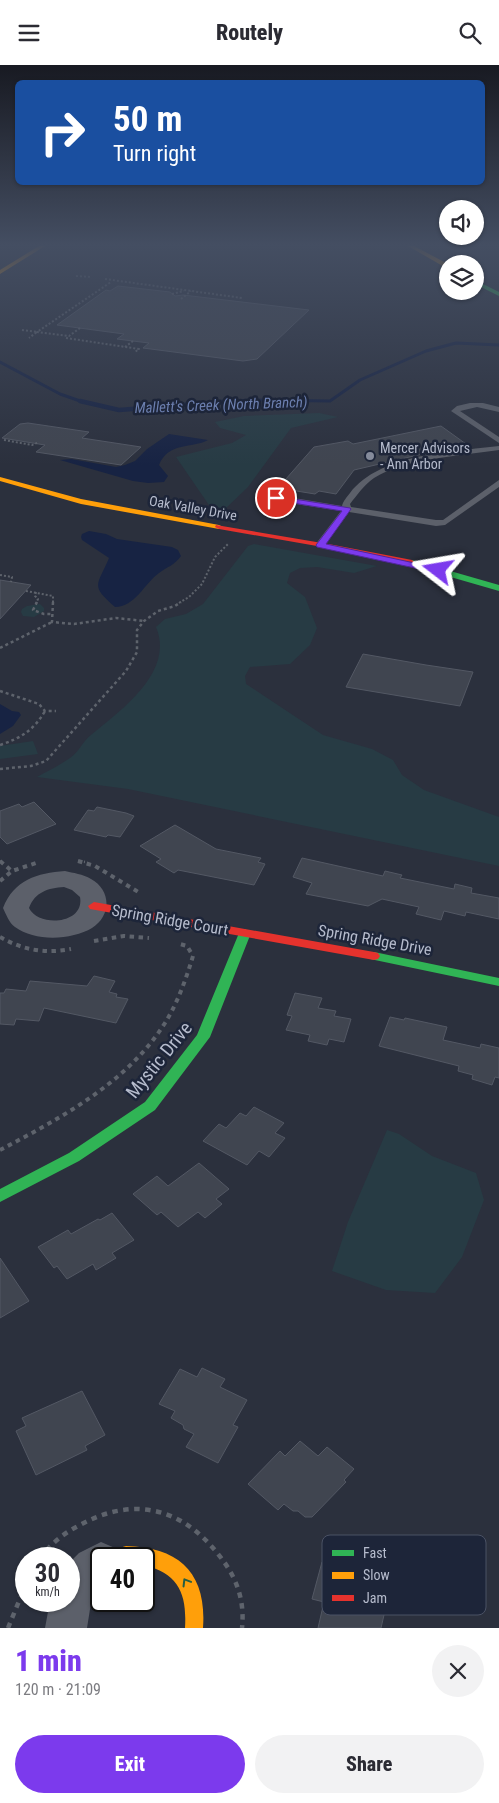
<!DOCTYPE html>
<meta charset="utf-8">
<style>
body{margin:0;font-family:"Roboto Condensed",sans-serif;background:#f2f2f3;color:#2b2b33;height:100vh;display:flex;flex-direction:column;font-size:19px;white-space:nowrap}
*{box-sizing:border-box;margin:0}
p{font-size:16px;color:#7c7c81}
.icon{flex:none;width:28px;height:28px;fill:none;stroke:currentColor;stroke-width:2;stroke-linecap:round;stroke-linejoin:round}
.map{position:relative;height:1563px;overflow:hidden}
.side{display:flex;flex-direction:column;background:#fff;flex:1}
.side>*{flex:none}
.guide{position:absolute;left:15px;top:15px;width:470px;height:105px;border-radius:8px;box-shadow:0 1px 4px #0004;background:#1a4fa0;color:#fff;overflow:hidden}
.fabs{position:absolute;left:439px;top:135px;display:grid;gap:10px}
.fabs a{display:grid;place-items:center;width:45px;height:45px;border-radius:50%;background:#fff;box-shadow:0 1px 4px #0004;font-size:25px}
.speed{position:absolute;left:15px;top:1482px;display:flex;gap:10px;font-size:25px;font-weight:700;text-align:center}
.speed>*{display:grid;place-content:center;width:65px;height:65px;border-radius:50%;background:#fff;box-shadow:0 1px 4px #0004;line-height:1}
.speed small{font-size:12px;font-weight:400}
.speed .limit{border:2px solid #111;border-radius:8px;background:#fff;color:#111}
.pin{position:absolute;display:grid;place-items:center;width:42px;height:42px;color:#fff;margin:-21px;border:2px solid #fff;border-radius:50%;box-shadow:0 1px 5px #0007}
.me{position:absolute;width:55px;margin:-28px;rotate:284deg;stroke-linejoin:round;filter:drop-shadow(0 0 4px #0008)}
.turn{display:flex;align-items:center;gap:18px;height:105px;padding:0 15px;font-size:22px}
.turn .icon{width:65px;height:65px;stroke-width:2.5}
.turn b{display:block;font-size:35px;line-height:42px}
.round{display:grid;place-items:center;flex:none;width:52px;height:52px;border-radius:26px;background:#f2f2f3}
.overview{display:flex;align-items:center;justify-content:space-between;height:85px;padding:0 15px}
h1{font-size:30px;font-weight:800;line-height:38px;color:#7c3aed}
.button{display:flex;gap:10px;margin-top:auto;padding:10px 15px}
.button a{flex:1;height:58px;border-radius:30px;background:#7c3aed;color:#fff;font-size:20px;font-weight:800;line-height:58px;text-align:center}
.button a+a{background:#f2f2f3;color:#2b2b33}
header{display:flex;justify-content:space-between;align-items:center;height:65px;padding:0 15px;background:#fff;font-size:22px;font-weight:800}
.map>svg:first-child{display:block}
.green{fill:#273b44}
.water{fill:#172343}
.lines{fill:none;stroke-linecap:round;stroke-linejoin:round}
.stream-far1{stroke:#172343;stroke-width:3}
.stream{stroke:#172343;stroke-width:4.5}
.building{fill:#404550;stroke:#535864}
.path-far3{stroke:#5e636c;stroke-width:2;stroke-dasharray:2 2;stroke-linecap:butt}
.path-far2{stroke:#5e636c;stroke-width:2.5;stroke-dasharray:3 3;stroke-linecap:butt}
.path-far1{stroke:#5e636c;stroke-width:4;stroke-dasharray:4.5 4.5;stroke-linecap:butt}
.path{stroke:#5e636c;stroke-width:4.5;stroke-dasharray:5.5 5.5;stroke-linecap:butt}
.lane{fill:#5c606a;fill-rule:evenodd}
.street{fill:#5c606a;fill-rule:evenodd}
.fast{fill:#30b455;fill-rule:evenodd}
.slow{fill:#ff9f0a;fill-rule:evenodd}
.jam{fill:#e5322d;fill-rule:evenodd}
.oneway{stroke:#255e44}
.route{fill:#7c3aed;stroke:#51269a}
.poi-dot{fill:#858b9b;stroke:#1d2539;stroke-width:2}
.labels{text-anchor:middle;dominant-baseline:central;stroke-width:5;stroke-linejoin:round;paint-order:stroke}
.far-poi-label{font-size:14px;fill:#b6bccd;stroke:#1d2539;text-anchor:start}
.far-street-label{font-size:14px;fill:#b6bccd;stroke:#1d2539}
.far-water-label{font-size:15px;font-style:italic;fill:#6c7faf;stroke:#1d2539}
.street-label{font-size:16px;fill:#b6bccd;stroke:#1d2539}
.near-street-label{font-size:19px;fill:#b6bccd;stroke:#1d2539}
.key{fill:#1d2539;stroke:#4b5265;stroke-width:1}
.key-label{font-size:14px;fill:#b6bccd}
</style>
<header><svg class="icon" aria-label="menu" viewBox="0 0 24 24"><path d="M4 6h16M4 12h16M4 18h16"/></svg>Routely<svg class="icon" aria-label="search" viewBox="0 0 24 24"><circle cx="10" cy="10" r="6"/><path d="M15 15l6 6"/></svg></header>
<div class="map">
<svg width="499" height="1563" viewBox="0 0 499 1563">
<rect width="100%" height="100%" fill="#2b303d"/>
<path class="green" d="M319,348L338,352L291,363L248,422L225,444L211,443L176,392L232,378L246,370L220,363L215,357L244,351Z
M254,479L377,501L354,508L317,502L300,503L290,508L287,518L305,532L317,563L310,580L290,599L250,602L245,611L246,619L323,670L372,684L393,695L402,710L424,725L499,752V801L128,724L37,712C48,706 60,700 70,693C79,687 83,676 91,670C121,645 175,607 156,562L165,554L186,549L203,539L248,481Z
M40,539L44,543V546L34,552L23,551L21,547L22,544L27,541Z
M33,676L38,689L0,694V681Z
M387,1065L399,1069L432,1091L476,1108L484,1135L462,1192L435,1228L386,1225L332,1206L348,1157Z"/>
<path class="water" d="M169,369L208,375C192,384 169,376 159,400L168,411L164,417L148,418L133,416L60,395L71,394L116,402L125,400L135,396L147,384Z
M89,466L106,469L117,474L172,482L178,485L181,491C175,500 167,502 159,508C144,519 135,542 115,542C89,520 98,520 109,493L82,475L81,472L82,469Z
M0,639L12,646L19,647L21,650L13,661L0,669Z"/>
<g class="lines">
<path class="stream-far1" d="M0,297L60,329L83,337
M219,337L251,335L330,336L360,315L426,286L456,278L499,280"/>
<path class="stream" d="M80,336L119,345L235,336"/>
</g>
<path class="building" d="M118,221L170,227L175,231L183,230L309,245L257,294L243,296L143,283L149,278L117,274L124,269L57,260L106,225L110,226Z
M28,358L89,367L82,373L141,382L121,400L36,387L45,380L2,373L20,359Z
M441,361L466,379L460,380L463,383L418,390L354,405L336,429L319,426L315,429L278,423L314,382L348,376L353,379Z
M0,515L31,520L0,554Z
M363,589L426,600L473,607L460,641L346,622Z
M34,737L56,759L7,779L0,772V746L19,739L22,742Z
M97,742L126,748L134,751L120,772L108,770L106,772L74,765L88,745L94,746Z
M175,760L216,784L261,793L258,797L265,799L254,820L178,805L174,808L156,797L161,794L140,781Z
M302,793L383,811L385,806L402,810L400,813L454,824L455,819L472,823L471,828L499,833V854L466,847L465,851L444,846L441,855L416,849L419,842L382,834L368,841L306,829L312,818L293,812Z
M94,911L115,916L109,927L117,929L116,932L128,934L116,958L44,943L39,956L16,954L14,960L0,959V928H4L6,924L26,926L30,916L87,921Z
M295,928L322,933L318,943L336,946L334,951L351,954L344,977L329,974L327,980L308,976L310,970L286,965L292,951L287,950Z
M390,952L404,955L405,953L447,962L443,975L480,983L481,979L499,983V1013L495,1012L492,1020L472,1014L473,1010L458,1006L459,1001L379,981Z
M254,1042L284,1058L275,1068L285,1073L269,1092L259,1086L247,1100L203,1076L219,1059L226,1063L240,1048L246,1051Z
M199,1098L229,1124L216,1134L222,1139L205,1153L198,1147L178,1162L161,1147L157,1150L133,1129L157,1111L168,1121Z
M112,1148L134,1175L112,1188L116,1193L96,1205L93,1199L67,1214L57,1201L54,1203L38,1182L68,1165L71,1169L98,1154L100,1155Z
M0,1193L29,1236L0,1253Z
M202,1303L225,1314L220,1322L247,1335L233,1360L238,1362L218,1398L186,1382L194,1369L184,1364L183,1360L171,1353L175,1346L159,1339L180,1304L197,1312Z
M82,1326L105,1370L85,1381L87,1385L36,1410L16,1366L26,1361L22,1353Z
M300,1376L318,1391L327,1382L354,1404L344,1415L346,1417L312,1452H305L298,1446H293L284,1439L278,1445L248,1419L280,1386L285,1391Z
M322,1497L372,1512L370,1518L390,1524L381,1563H318L324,1537L312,1534Z"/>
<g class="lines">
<path class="path-far3" d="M76,211L92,212
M105,214L242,233
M172,229L184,226
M181,234L191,226
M80,263L69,271L37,267L111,217
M22,265L37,267L29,273
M66,273L139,284L135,287
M125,282L133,276
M4,375L32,380L39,377
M0,510L12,512L11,517
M26,526L53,531V538
M36,527L35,531L38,534L36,538
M179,538L189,532L202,519L215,492L228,479"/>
<path class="path-far2" d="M37,537L33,545L44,549H52
M53,537L52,557L74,559L116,553L144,556
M0,583L52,557
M0,626L39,639L45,646H56
M0,680C21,673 34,665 45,646
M0,704L31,701L46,696L126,606L137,587V565L144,556L158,546L175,541L181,537
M0,796L2,797
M78,796L85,797"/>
<path class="path-far1" d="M0,796L13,807
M78,796L95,801L140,828
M0,816L12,806L39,797
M0,872C23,885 45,889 71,884
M94,876L124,871L149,873
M0,1085C61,1053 127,1018 165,958C178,937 186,914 193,891L187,881L180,879"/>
<path class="path" d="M40,1494C50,1479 64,1468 80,1460C133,1431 181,1442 218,1489C236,1511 245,1534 242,1563
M8,1563L26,1519"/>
<path class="lane" d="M470,338H483L499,342V347L477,342L460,346L499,372V378L451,346L457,341Z
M499,381V385C461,391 406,393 374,413C364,420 357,430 350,439L351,442L436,455H443L499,415V422L445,460L436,461L349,447L323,482L320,483L315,480L341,446L276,436L272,433L276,430L342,441C343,436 347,432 350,428C381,388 452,387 499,381Z"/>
<path class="street" d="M65,806C73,808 83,809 91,814C111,825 112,850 92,863C72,875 35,877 15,862C9,858 6,849 3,843C14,815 37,808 65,806ZM64,822L72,825L80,832C85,859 39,863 29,843C35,827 48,823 64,822Z
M101,1477L115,1483L120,1494H101V1523L91,1538L87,1563H45L50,1536H69V1498L79,1488Z"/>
<path class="fast" d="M475,215L499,227V231L475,219Z
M412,495L499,520V526L409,500L408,498Z
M245,864L251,868L210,972L155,1045L79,1096L0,1137V1124L69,1088L145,1037L197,970L239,868Z
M374,887L499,913V921L370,894L368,891L370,888Z"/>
<path class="slow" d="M39,181H45L0,209V205Z
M408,181H414L448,199V204Z
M0,412L81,434L219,460L223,462L219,464L81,439L0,416Z
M126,1481C180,1482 207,1509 203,1563H185C187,1529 179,1509 144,1500V1494H101V1500L99,1494L102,1488Z"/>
<path class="jam" d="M216,460L334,480L412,495L416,498L412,501L334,484L219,464L215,462Z
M94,837L374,887L378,888L380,891L378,894L374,895L90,844L88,841Z"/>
</g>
<defs><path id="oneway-chevron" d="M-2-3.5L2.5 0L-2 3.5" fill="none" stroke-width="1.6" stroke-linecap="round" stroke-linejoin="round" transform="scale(1.25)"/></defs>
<use class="oneway" href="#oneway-chevron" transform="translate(186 1517) rotate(-121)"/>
<linearGradient id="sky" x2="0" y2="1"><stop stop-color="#181a22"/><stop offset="0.45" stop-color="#444e62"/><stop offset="1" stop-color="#444e62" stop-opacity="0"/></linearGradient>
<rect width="499" height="400" fill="url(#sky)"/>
<path class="route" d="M276,431L350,443L351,444L326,479L438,503L442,505L438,508L317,482L316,480L342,446L274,435L272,433Z"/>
<circle class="poi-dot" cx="370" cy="391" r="5"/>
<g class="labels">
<g class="far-poi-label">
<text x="380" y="383">Mercer Advisors<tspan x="380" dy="16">- Ann Arbor</tspan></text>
</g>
<g class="far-street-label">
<text transform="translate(193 443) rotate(10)">Oak Valley Drive</text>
</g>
<g class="far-water-label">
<text transform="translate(221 340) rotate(-2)">Mallett's Creek (North Branch)</text>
</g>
<g class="street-label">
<text transform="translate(170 855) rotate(10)">Spring Ridge Court</text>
<text transform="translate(375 875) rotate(10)">Spring Ridge Drive</text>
</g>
<g class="near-street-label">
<text transform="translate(159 995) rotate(-51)">Mystic Drive</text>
</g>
</g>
<rect x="322" y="1470" width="164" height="80" rx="8" class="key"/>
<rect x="332" y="1485" width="22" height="6" fill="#30b455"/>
<rect x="332" y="1507" width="22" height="7" fill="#ff9f0a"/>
<rect x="332" y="1530" width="22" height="6" fill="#e5322d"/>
<g class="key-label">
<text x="363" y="1493">Fast</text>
<text x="363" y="1515">Slow</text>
<text x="363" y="1538">Jam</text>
</g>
</svg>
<div class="fabs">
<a><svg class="icon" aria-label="sound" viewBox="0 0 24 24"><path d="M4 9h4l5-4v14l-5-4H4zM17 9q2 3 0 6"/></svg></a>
<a><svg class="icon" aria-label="layers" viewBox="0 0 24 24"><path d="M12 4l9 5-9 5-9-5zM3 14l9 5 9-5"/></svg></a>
</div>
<div class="speed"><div>30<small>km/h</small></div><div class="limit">40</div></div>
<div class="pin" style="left:276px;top:433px;background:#d93025"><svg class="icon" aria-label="arrive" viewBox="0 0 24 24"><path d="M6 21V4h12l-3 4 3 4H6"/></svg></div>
<svg class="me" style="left:438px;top:505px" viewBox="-20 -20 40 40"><path d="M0-17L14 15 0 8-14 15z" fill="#7c3aed" stroke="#fff" stroke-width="4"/></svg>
<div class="guide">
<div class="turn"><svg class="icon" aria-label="right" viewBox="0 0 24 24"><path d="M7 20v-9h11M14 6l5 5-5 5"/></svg><div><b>50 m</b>Turn right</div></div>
</div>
</div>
<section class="side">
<div class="overview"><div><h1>1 min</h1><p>120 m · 21:09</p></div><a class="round"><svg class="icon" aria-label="close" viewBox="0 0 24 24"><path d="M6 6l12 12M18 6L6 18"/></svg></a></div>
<div class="button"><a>Exit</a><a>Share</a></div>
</section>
